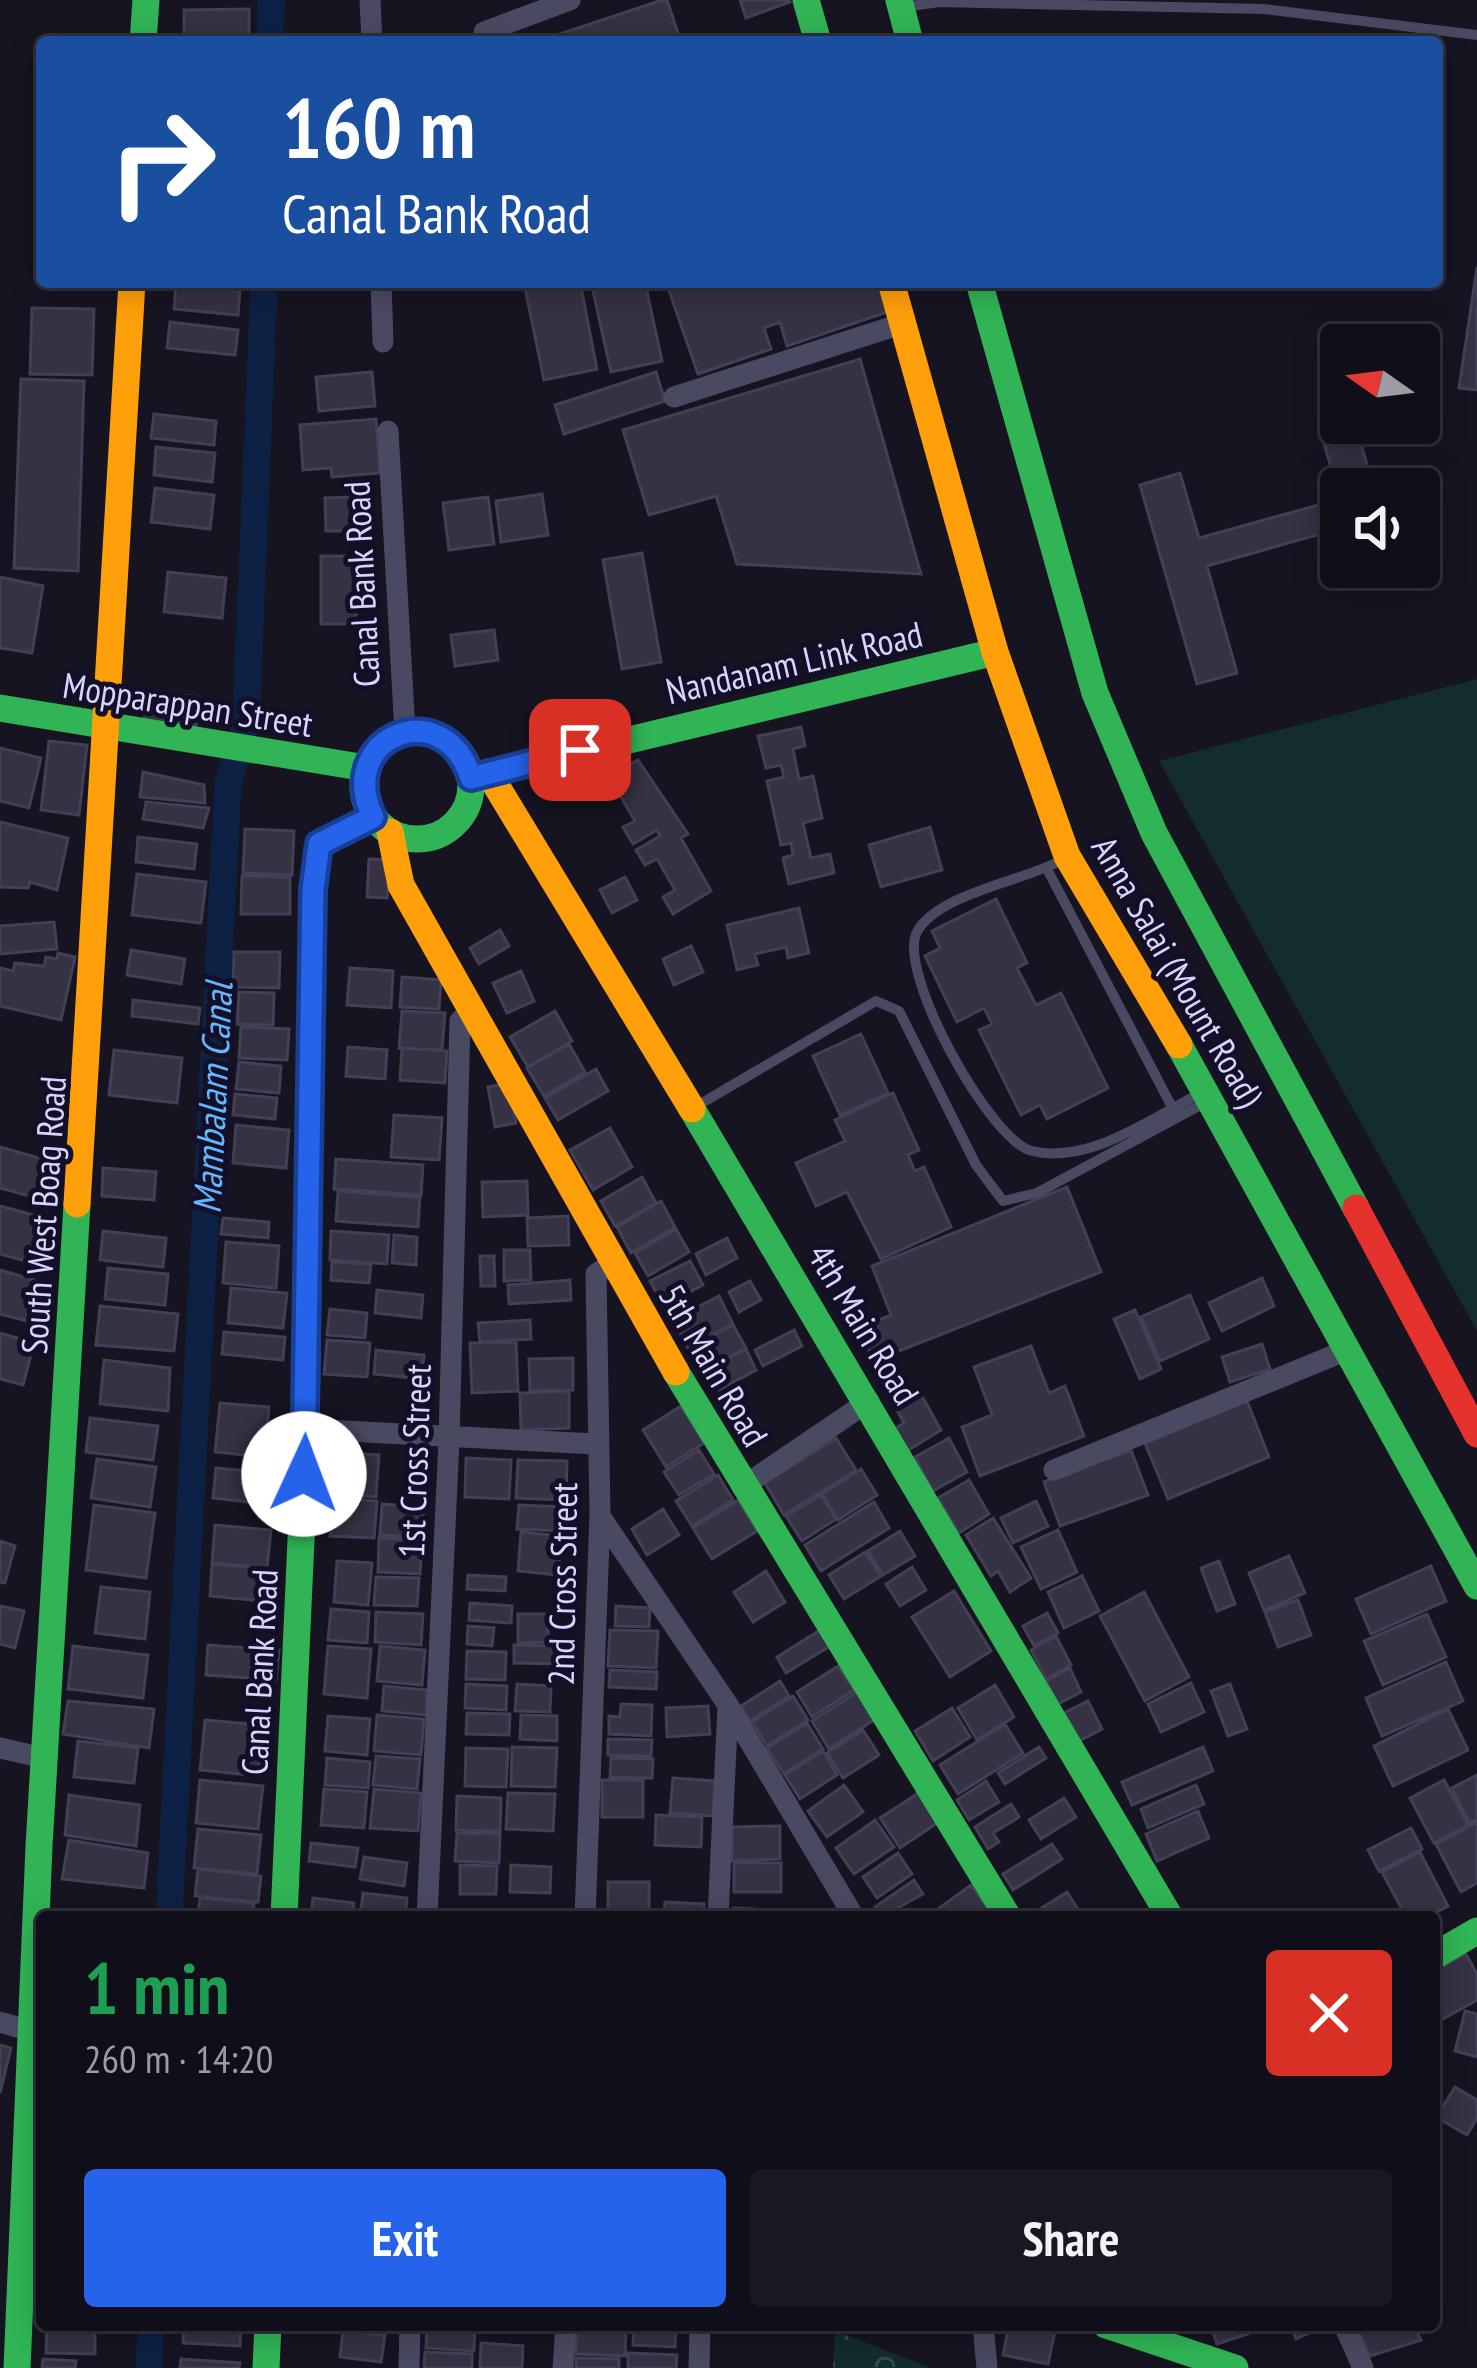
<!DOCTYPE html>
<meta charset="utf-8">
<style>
body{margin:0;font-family:"PT Sans Narrow",sans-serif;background:#191822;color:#f1f3f6;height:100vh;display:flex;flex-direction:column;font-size:45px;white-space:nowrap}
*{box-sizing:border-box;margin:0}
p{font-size:39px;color:#9c9ca2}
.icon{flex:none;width:66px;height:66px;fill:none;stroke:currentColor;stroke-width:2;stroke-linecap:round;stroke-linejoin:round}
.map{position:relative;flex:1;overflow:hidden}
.sheet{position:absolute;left:36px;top:1911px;width:1404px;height:420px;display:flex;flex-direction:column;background:#100f19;border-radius:12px;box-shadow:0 6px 30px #0003,0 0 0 3px #302f38}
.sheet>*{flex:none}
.top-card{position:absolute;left:36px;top:36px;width:1407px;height:252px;border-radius:12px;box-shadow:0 6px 30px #0003,0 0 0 3px #302f38;background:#1a4fa0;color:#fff;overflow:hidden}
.needle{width:78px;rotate:284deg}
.tools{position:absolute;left:1320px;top:324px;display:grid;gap:24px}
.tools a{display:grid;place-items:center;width:120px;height:120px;border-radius:12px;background:#100f19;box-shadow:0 6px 30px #0003,0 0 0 3px #302f38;font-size:60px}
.pin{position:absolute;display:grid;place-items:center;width:102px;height:102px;color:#fff;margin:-51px;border-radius:24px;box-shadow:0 6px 18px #0006}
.me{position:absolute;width:132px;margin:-66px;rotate:2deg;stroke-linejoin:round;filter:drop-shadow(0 0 9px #0008)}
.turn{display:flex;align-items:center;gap:42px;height:252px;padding:0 48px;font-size:54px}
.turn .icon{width:156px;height:156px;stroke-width:2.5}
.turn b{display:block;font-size:84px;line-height:102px}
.round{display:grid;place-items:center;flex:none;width:126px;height:126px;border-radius:12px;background:#191822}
.overview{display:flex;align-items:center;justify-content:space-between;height:204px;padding:0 48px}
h1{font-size:72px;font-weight:800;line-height:90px;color:#1e9e55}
.cta{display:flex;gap:24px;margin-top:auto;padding:24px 48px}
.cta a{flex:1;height:138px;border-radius:12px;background:#2563eb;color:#fff;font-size:48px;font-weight:800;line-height:138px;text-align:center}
.cta a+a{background:#191822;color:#f1f3f6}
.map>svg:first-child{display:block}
.green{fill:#132c2d}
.park{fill:url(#park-crowns)}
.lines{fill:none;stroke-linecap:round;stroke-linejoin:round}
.canal{stroke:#0d2144;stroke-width:27}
.building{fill:#343243;stroke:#433f54;stroke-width:3}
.lane{stroke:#4a4962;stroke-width:10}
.street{stroke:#4a4962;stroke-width:21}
.fast{stroke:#30b455;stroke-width:27}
.slow{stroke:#ff9f0a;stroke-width:27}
.jam{stroke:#e5322d;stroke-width:27}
.route-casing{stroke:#184099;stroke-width:30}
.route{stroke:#2563eb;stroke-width:21}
.labels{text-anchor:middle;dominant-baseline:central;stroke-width:10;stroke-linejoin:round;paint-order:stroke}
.street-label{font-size:36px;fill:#d9d4ff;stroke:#130f26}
.water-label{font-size:39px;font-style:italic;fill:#62b6ff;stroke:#130f26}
</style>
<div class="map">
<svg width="1477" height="2368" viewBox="0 0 1477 2368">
<defs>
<pattern id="park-crowns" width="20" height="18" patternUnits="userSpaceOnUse" patternTransform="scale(3)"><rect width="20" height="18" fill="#132c2d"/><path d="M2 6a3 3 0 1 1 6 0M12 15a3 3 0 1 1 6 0" fill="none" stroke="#354a4c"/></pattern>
</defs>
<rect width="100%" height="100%" fill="#161421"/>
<path class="green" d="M1477,679V1331L1159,761Z"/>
<path class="park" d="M835,2331L931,2368H833Z"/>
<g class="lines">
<path class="canal" d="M270,42L271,0
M169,1917L228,784L246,721L264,282
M149,2368L151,2325"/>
</g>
<path class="building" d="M667,0L681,42H536L662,0Z
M740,0H789L790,2L746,18Z
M249,9V41H184V10Z
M1477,267V390L1459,388Z
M553,282H580L597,369L544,380L525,288Z
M591,282H645L662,361L611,372Z
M666,282H884L893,310L787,346L780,322L764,328L771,349L698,374Z
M176,284L240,291L238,315L174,309Z
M32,308L94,309L92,375L30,374Z
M170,322L238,330L235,355L167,348Z
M860,359L921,574L737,564L716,496L649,515L623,430Z
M372,372L375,406L319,411L316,377Z
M656,372L665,401L564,434L555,405Z
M21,379L84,381L78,571L14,568Z
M154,414L216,421L214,445L151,438Z
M376,419L380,473L332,477L331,468L303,470L300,425Z
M1342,423H1355L1374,489H1341V528L1207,566L1237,673L1197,684L1140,485L1180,473L1199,538L1340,499L1320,429Z
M156,447L215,453L212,482L154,475Z
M155,488L214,495L210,529L151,522Z
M542,494L548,535L501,542L496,501Z
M355,497V531H326L325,498Z
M488,497L494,544L449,550L443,503Z
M642,553L661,662L622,669L603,560Z
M321,556H356V624H321Z
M168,572L226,578L222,618L164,612Z
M0,577L43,586L32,653L0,648Z
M494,630L498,660L455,666L451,635Z
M147,692L199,697L196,726L144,721Z
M801,727L805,746L793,749L799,779L813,776L822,818L803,823L811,858L830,854L834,873L789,884L783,858L793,855L791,843L781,845L767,781L784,777L781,765L766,768L758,736Z
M49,741L87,745L79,815L41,810Z
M0,748L41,758L29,808L0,801Z
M638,760L688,834L681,838L711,891L673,914L663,897L675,890L657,859L645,865L636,850L660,836L657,830L633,844L623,827L635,821L618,792L606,798L597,783Z
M143,772L204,785L205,803L140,797Z
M146,802L209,808L203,828L143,819Z
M0,822L68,838L57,890L30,882L28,888L0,887Z
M930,827L942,870L881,887L869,845Z
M245,829L294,831L292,875L243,873Z
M138,837L197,844L194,869L136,862Z
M369,859L390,860L387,898L367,897Z
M137,874L206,882L201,923L132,915Z
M242,876L290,877V914H241Z
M625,877L637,900L612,913L600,890Z
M996,899L1027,963L1017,968L1036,1005L1061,993L1108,1088L1047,1119L1040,1105L1021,1115L979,1030L992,1024L984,1008L957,1022L925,956L940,948L932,931Z
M799,908L809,953L788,958L786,947L755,954L758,965L737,970L727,925Z
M54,922L57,949L0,954V926Z
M500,930L509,946L479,964L470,948Z
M691,946L703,972L674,985L663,959Z
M131,950L185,959L181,984L127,975Z
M234,952H280L279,988L233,987Z
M58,953L75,957L61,1020L0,1006V968L13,971L15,963L44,966L46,957L57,959Z
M350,968L393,971L391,1008L347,1005Z
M521,971L534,1001L507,1013L493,983Z
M402,977L441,980L439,1009L400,1007Z
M239,992L274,993L273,1025L237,1024Z
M133,1000L200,1008L198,1024L132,1016Z
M402,1011L445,1013L442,1050L399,1048Z
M555,1011L572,1041L528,1067L510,1037Z
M241,1027L289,1029L287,1060L239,1058Z
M861,1034L888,1093L840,1115L813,1056Z
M569,1044L585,1072L544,1096L527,1068Z
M348,1047L387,1050L385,1079L346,1076Z
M402,1048L447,1051L445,1083L400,1080Z
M114,1050L182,1058L177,1103L109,1095Z
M239,1062L281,1066L279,1093L236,1089Z
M596,1069L608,1091L558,1120L545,1098Z
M509,1083L516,1123L495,1127L488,1087Z
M893,1093L919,1150L908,1155L915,1171L924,1167L951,1227L881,1259L847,1192L816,1206L796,1163L845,1141L835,1120Z
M235,1094L277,1098L275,1119L233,1115Z
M394,1115L442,1118L439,1160L391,1157Z
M236,1125L289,1130L286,1168L233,1163Z
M610,1128L632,1167L593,1190L570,1150Z
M0,1147L57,1163L47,1201L0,1188Z
M336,1159L423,1165L421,1195L334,1189Z
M103,1168L156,1172L154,1200L102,1196Z
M642,1177L656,1203L615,1226L601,1201Z
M527,1181L528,1215L483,1217L482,1182Z
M1067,1187L1101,1272L873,1361L860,1328L891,1315L872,1266Z
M338,1191L420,1197L418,1227L336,1221Z
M661,1201L675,1227L631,1253L617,1227Z
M0,1206L41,1217L29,1262L0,1254Z
M568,1216L569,1245L528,1246L527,1218Z
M223,1218L269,1222L268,1238L221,1234Z
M676,1229L689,1252L648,1276L635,1253Z
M103,1231L166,1238L163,1267L100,1260Z
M331,1231L389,1235L387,1264L330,1260Z
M394,1235L417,1237L416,1265L392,1263Z
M727,1238L737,1258L706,1275L696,1254Z
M226,1242L279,1246L276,1288L223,1283Z
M504,1250H530L531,1280L504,1281Z
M480,1256H494L495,1286H481Z
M690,1261L703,1285L663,1306L650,1281Z
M332,1262L371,1264L369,1283L331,1280Z
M108,1268L168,1274L165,1305L105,1299Z
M0,1270L49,1284L38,1324L0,1314Z
M1262,1278L1274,1306L1222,1331L1209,1303Z
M570,1280L571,1300L509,1304L508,1285Z
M750,1281L761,1300L739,1312L729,1292Z
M231,1288L287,1293L283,1328L228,1323Z
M377,1290L423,1295L421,1318L375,1313Z
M1190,1295L1209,1339L1160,1361L1141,1317Z
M719,1296L733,1324L688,1348L673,1320Z
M100,1306L178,1314L174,1351L96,1345Z
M330,1309L367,1313L365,1338L327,1335Z
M1135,1310L1161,1369L1140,1379L1114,1319Z
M530,1320L531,1339L480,1342L478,1323Z
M733,1325L746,1348L706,1369L694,1346Z
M794,1330L802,1346L763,1366L755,1350Z
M224,1332L285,1337L283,1360L222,1354Z
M0,1333L34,1343L23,1385L0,1379Z
M327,1340L370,1343L367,1377L324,1374Z
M516,1342L518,1391L472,1393L470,1343Z
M1262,1344L1270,1369L1230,1382L1222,1357Z
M1031,1346L1049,1393L1065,1386L1084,1436L980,1476L962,1427L992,1415L974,1367Z
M746,1349L756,1370L719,1390L707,1369Z
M376,1350L424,1355L422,1379L374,1374Z
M573,1358V1390L530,1391L529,1359Z
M104,1360L170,1368L168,1411L100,1404Z
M569,1391V1428L521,1430L520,1393Z
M919,1391L941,1430L907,1451L894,1429L904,1423L894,1405Z
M1247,1401L1269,1457L1168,1499L1145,1443Z
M220,1403L269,1407L264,1457L215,1452Z
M681,1406L704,1443L666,1467L643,1430Z
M90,1418L158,1426L153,1460L86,1452Z
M836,1438L856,1470L784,1515L765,1483Z
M949,1438L967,1472L933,1491L915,1457Z
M699,1450L714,1474L679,1495L664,1472Z
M1131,1450L1148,1495L1060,1526L1044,1482Z
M331,1452L379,1455L376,1497L329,1494Z
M466,1458L511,1460L509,1499L465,1497Z
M97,1459L156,1467L150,1507L91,1498Z
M518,1460L567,1461L566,1500L516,1498Z
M216,1468L269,1473L266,1504L213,1498Z
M861,1469L877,1495L838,1520L822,1494Z
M718,1475L733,1500L692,1526L676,1501Z
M969,1480L989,1514L959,1533L938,1498Z
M821,1495L836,1519L802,1541L786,1516Z
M332,1497L377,1501L374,1538L330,1536Z
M738,1500L757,1531L712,1559L693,1528Z
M1036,1501L1048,1526L1013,1543L1001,1518Z
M874,1502L889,1528L821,1571L805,1545Z
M382,1504L424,1507L422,1537L380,1535Z
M94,1505L155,1513L146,1578L86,1570Z
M519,1505L563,1507L562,1531L517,1529Z
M663,1509L679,1535L647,1555L632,1529Z
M993,1518L1031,1578L1010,1592L998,1571L991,1576L966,1535Z
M215,1525L271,1530L267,1568L212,1563Z
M1058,1530L1077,1572L1041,1589L1021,1547Z
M900,1531L915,1556L883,1575L868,1551Z
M521,1532L561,1536L558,1575L518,1571Z
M379,1538L422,1540L420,1574L378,1572Z
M0,1541L15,1546L5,1583L0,1582Z
M865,1552L881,1576L844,1599L829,1575Z
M1289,1556L1305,1593L1264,1610L1249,1573Z
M337,1561L372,1563L368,1605L334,1602Z
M1219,1561L1235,1604L1217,1611L1201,1568Z
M212,1564L273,1569L270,1602L210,1596Z
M1431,1566L1446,1601L1371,1634L1356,1599Z
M912,1567L926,1590L900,1606L886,1584Z
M766,1571L785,1602L753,1622L734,1592Z
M468,1575L506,1577L505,1591L467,1589Z
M1082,1576L1099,1611L1064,1628L1048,1592Z
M376,1577L419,1578L417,1606L374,1605Z
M101,1587L150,1592L145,1639L95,1633Z
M954,1591L991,1651L950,1677L912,1617Z
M1144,1592L1189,1677L1145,1701L1100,1616Z
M1298,1600L1311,1635L1278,1647L1265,1612Z
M470,1603L512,1606L511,1623L469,1620Z
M0,1606L24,1611L15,1648L0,1644Z
M616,1606L650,1608L649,1627L615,1626Z
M331,1609L369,1612L367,1643L328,1640Z
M376,1612L423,1614L421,1645L375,1642Z
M1047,1613L1058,1633L1034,1646L1023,1626Z
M518,1614H548V1642L518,1643Z
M1427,1614L1446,1657L1383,1685L1364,1641Z
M468,1626L494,1628L492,1646L467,1644Z
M610,1630L658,1631L656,1668L608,1666Z
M820,1630L830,1646L786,1673L777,1657Z
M1056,1636L1071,1665L1046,1679L1031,1650Z
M208,1645L279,1650L276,1680L206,1675Z
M514,1645L559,1646V1664L514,1663Z
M73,1646L148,1655L143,1698L68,1689Z
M328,1646L371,1649L367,1698L324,1694Z
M380,1646L425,1650L422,1685L377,1681Z
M467,1651L506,1652L505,1680L466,1679Z
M1446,1662L1463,1701L1382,1736L1366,1698Z
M838,1666L854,1690L812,1717L797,1692Z
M1070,1668L1081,1692L1058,1704L1046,1681Z
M610,1670L657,1672L656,1689L609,1687Z
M780,1681L789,1696L750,1721L741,1706Z
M1191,1683L1204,1712L1161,1732L1148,1704Z
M466,1684L507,1686L506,1710L465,1708Z
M517,1684L551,1686L550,1712L515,1711Z
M1230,1684L1247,1729L1228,1736L1211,1691Z
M995,1685L1014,1717L977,1740L958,1708Z
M384,1686L427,1690L426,1715L382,1711Z
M857,1692L874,1720L829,1749L812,1721Z
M793,1696L808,1720L767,1746L752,1722Z
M68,1701L154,1709L149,1748L63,1734Z
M1088,1701L1102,1729L1079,1741L1064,1713Z
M621,1704L652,1705L651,1736L609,1734V1716L620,1717Z
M708,1706L710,1734L667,1737L666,1708Z
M952,1708L970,1737L933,1761L915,1731Z
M1448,1709L1468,1750L1393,1786L1374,1746Z
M467,1713L510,1714L509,1735L466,1734Z
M377,1715L424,1719L421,1755L374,1751Z
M521,1715L557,1716V1741L520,1739Z
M328,1716L370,1719L367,1755L325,1751Z
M205,1720L263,1725L258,1776L200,1770Z
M807,1723L823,1749L784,1774L767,1748Z
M1005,1724L1023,1753L958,1794L940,1765Z
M863,1730L879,1755L843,1778L827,1753Z
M608,1739L652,1740L651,1756L608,1755Z
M78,1741L138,1748L134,1783L74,1777Z
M512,1747L557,1748L555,1787L511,1786Z
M1039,1747L1046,1758L1005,1784L998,1773Z
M1203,1747L1213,1771L1132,1805L1122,1782Z
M466,1748L508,1749L506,1787L465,1786Z
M823,1751L837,1775L800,1799L785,1775Z
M376,1756L420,1759L417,1789L373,1785Z
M327,1758L370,1762L368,1788L325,1785Z
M611,1758L653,1759L652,1778L610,1777Z
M1477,1775V1819L1469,1823L1452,1788Z
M673,1778L715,1781L713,1816L670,1813Z
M200,1780L263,1786L258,1829L196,1823Z
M602,1780H643V1817H602Z
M1444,1780L1468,1825L1434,1843L1410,1798Z
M986,1781L999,1802L969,1820L957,1800Z
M844,1785L863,1812L827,1837L808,1811Z
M1196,1785L1204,1804L1148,1828L1141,1809Z
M324,1789L367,1792L364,1828L321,1825Z
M374,1789L421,1793L418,1831L370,1828Z
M920,1792L940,1821L900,1848L880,1818Z
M508,1793L555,1794L553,1831L506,1829Z
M69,1795L140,1805L136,1846L65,1835Z
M457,1796L501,1798L500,1831L456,1830Z
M1064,1798L1076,1817L1041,1839L1029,1820Z
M1011,1804L1019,1817L993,1833L999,1842L988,1849L975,1827Z
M1198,1811L1209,1838L1157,1861L1146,1834Z
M656,1815L702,1817L701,1847L655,1845Z
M875,1820L894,1847L854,1874L836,1848Z
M1477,1822V1883L1461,1892L1436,1844Z
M780,1826V1859L732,1861V1827Z
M1411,1828L1422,1849L1379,1871L1368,1850Z
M198,1829L261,1835L257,1874L194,1868Z
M457,1833L500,1834L499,1863L455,1861Z
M69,1840L148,1853L144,1888L62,1879Z
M311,1843L358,1848L355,1867L309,1861Z
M1052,1844L1062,1859L1013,1890L1003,1874Z
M1420,1852L1448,1906L1427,1917H1406L1382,1872Z
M898,1853L912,1874L877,1898L863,1877Z
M364,1857L407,1863L404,1886L360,1879Z
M734,1863H781V1892H734Z
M460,1865L497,1866L496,1894H460Z
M511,1865L551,1867L550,1893L510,1892Z
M198,1869L261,1876L258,1902L195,1896Z
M914,1880L923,1894L881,1917L875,1907Z
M608,1882H649V1917H608Z
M971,1885L989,1911L980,1917H939L935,1911Z
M1067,1892L1077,1908L1063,1917H1027Z
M363,1893L407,1898L405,1917H360Z
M200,1898L254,1903L253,1917H198Z
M313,1898L354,1903L352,1917H311Z
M665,1902L704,1904L703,1917H664Z
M734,1908L769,1910L768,1917H733Z
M1466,1954L1477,1974V2000L1434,2024V1971Z
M1465,2011L1477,2014V2057L1455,2051Z
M0,2045L11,2048L0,2093Z
M1455,2087L1477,2100V2118L1467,2135L1436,2117Z
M47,2325H95V2354L46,2353Z
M184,2325H241L240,2346L183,2343Z
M427,2325H475L474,2351L426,2348Z
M577,2325H626L625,2356L576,2354Z
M634,2325H676L675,2347L633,2345Z
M1009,2325L1055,2331L1048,2364L1003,2355Z
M1211,2325H1260L1262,2329L1217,2344Z
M1290,2325H1326L1296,2339Z
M1376,2325H1414L1421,2340L1370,2356L1359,2333Z
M343,2331L385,2335L381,2362L340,2357Z
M481,2343L523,2346L522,2368H480Z
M425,2352L472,2354V2368H424Z
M628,2353L677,2355L676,2368H628Z
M576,2358L619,2359V2368H576Z
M43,2359L76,2361L75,2368H42Z
M181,2359L240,2363L239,2368H180Z"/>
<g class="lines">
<path class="lane" d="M904,7L939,2L1264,9L1477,35
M1064,859C1026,881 938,893 917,932C896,971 990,1141 1032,1151C1090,1165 1153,1117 1203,1092
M1046,867L1172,1107
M695,1107L876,1001L899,1011L976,1165L1003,1201L1037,1193L1208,1101"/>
<path class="street" d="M370,0L372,42
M486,42L484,32L570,0
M381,282L383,342
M674,397L904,323
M388,431L405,732
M306,1429L596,1444
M1054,1470L1347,1350
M742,1487L869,1401
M600,1516L728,1705L854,1917
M0,1748L44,1758
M427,1917L449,1440L460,1021L470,1010
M585,1917L600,1515L596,1274L614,1262
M718,1917L728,1706
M0,2022L31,2031
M983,2325L987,2368
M1344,2325L1363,2368
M409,2368L410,2325
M563,2368L566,2325
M699,2368L700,2325"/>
<path class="fast" d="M806,0L818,42
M899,0L910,42
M143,42L146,0
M979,282L1095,693L1154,833L1356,1208
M0,708L366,768
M363 785a54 54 0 1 1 108 0a54 54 0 1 1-108 0Z
M471,778L995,652
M1179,1045L1477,1586
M692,1109L1170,1917
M676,1372L1008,1917
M284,1917L306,1429L313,890L319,844L373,817
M1434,1956L1477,1931
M1106,2325L1235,2368
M17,2368L39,1846L77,1204
M266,2368L268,2325"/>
<path class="slow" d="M891,282L995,652L1067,856L1179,1045
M488,772L692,1109
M390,832L401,885L676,1372
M77,1204L132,282"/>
<path class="jam" d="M1356,1208L1477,1434"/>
</g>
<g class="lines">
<g class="route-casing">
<path id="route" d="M304,1474L313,890L319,844L373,817C334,737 444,692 471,778L580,750"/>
</g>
<use href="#route" class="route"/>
</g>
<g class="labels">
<g class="street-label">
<text transform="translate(361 584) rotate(-93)">Canal Bank Road</text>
<text transform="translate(794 662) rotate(-13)">Nandanam Link Road</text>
<text transform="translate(188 704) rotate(9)">Mopparappan Street</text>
<text transform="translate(1178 971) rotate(60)">Anna Salai (Mount Road)</text>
<text transform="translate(43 1215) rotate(-86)">South West Boag Road</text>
<text transform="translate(864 1324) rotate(59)">4th Main Road</text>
<text transform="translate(714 1365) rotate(60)">5th Main Road</text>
<text transform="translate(414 1461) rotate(-88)">1st Cross Street</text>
<text transform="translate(562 1584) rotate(-89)">2nd Cross Street</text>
<text transform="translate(259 1672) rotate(-87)">Canal Bank Road</text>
</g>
<g class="water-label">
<text transform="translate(212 1098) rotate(-87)">Mambalam Canal</text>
</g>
</g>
</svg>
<div class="tools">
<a><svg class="needle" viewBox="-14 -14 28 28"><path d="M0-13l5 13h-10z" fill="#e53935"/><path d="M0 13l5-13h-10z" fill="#9c9ca2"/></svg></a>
<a><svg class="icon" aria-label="sound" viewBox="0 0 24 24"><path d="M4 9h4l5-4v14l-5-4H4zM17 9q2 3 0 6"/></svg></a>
</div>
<div class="pin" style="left:580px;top:750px;background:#d93025"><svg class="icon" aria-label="arrive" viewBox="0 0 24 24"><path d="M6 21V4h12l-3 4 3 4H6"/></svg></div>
<svg class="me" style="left:304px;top:1474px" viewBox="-20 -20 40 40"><circle r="19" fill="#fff"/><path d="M0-13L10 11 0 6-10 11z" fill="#2563eb"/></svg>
<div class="top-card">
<div class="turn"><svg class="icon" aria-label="right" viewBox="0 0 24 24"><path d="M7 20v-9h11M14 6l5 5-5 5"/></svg><div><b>160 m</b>Canal Bank Road</div></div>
</div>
<section class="sheet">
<div class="overview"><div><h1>1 min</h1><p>260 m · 14:20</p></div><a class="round" style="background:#d93025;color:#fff"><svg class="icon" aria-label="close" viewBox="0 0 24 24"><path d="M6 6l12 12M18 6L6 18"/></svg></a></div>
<div class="cta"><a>Exit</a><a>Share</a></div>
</section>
</div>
